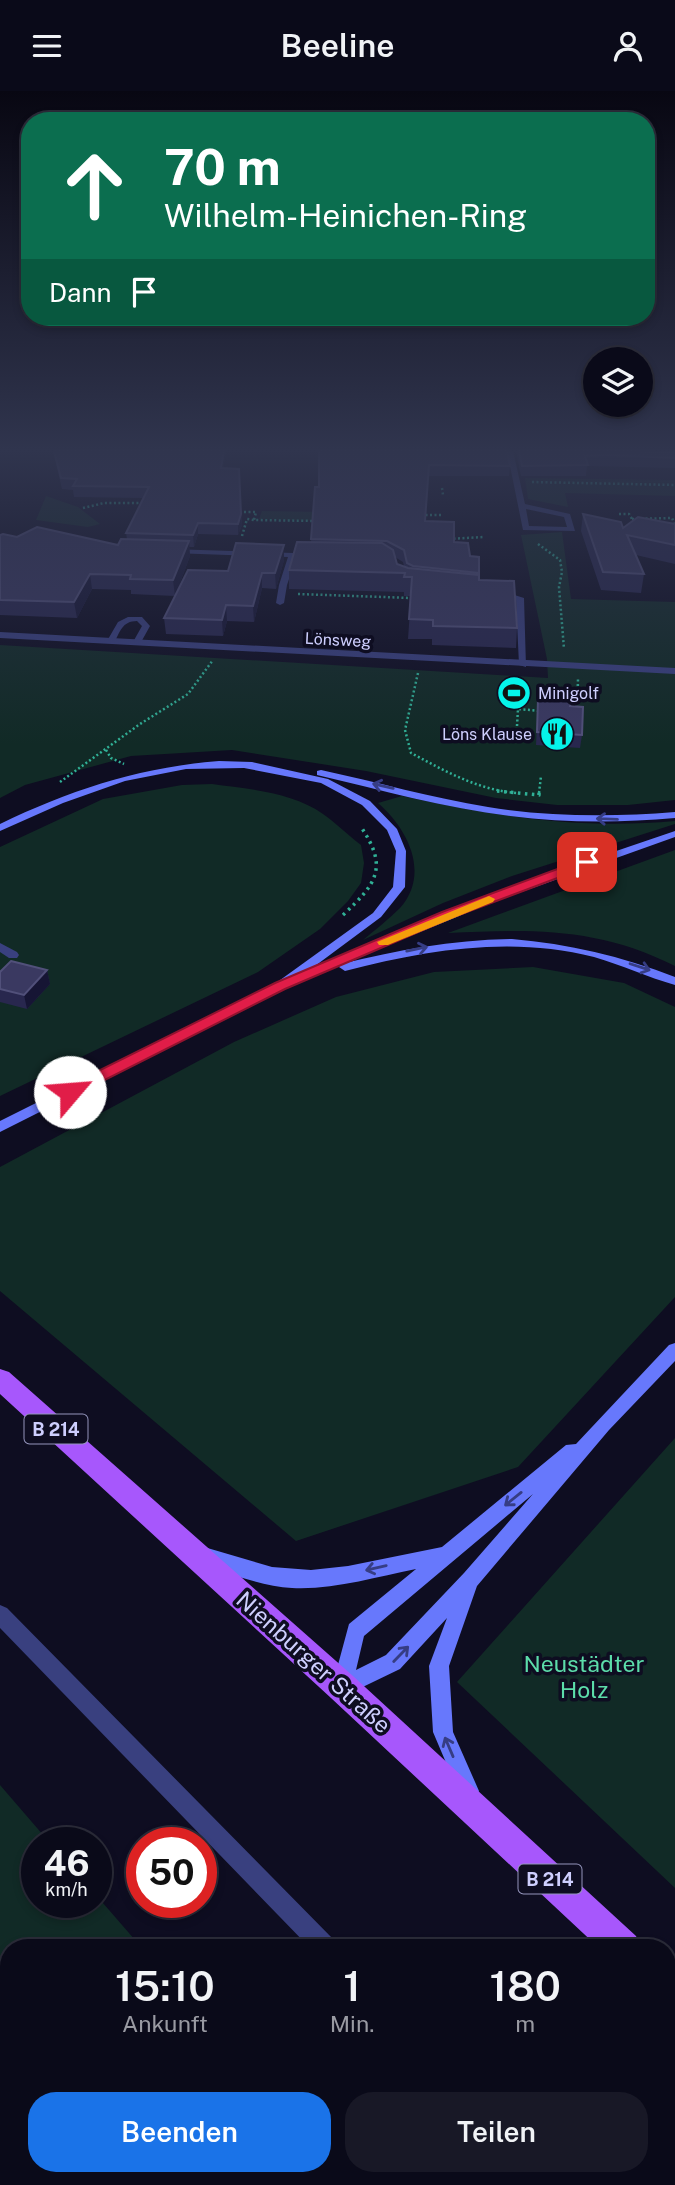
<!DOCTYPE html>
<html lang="de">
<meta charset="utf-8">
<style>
body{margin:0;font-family:"Public Sans",sans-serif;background:#181826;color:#f1f3f6;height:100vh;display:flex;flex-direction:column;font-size:26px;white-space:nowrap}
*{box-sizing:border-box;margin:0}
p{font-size:23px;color:#999aa2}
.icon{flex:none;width:38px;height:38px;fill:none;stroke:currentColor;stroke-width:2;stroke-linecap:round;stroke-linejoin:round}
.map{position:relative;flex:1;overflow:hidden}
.drawer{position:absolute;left:0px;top:1848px;width:676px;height:247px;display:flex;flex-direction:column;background:#0a0a19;border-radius:28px 28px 0 0;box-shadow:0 4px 10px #0003,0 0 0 2px #2a2b38}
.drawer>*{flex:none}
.hud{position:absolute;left:21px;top:21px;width:634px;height:214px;border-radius:28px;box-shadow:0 4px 10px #0003,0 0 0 2px #2a2b38;background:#0b6e4f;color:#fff;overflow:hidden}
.fabs{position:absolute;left:583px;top:256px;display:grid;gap:14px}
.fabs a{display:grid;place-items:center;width:70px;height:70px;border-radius:50%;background:#0a0a19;box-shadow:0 4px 10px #0003,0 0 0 2px #2a2b38;font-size:35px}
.speed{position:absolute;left:21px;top:1736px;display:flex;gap:14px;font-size:35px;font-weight:700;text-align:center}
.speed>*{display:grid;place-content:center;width:91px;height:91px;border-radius:50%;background:#0a0a19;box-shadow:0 4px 10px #0003,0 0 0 2px #2a2b38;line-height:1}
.speed small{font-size:18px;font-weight:400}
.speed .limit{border:10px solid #d22;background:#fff;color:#111}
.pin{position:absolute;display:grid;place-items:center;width:60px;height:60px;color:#fff;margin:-30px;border-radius:14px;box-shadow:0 4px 10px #0006}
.me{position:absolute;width:77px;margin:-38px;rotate:63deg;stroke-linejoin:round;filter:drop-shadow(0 0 5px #0008)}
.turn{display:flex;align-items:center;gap:24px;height:147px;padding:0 28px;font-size:32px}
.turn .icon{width:91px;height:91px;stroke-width:2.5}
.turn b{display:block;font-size:49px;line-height:60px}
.then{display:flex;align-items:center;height:66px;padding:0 28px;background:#0003;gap:14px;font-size:26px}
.eta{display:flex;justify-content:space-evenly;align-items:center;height:119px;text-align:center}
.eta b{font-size:42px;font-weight:600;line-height:49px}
.cta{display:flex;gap:14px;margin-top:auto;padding:14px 28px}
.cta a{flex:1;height:80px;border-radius:28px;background:#1a73e8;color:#fff;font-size:28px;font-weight:600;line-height:80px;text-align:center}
.cta a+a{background:#181826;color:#f1f3f6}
header{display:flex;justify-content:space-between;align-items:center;height:91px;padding:0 28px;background:#0a0a19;font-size:32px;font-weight:600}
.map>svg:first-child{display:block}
.green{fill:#112a26}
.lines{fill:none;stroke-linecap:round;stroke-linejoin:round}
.path-far1{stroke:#30b096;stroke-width:2.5;stroke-dasharray:2 2.5;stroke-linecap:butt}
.path{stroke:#30b096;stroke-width:3.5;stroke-dasharray:2.5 4.5;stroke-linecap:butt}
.lane{fill:#39407f;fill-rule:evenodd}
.street{fill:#39407f;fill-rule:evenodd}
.secondary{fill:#6778fc;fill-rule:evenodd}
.primary{fill:#a757fc;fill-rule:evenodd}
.wall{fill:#28274e;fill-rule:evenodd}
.shaded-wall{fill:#161534}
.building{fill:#3a3961;stroke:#51507a;stroke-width:2}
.oneway{stroke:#363d84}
.route{fill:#e11d48;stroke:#92132f;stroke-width:2}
.slow{fill:#f59e0b}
.labels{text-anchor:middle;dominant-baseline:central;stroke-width:7;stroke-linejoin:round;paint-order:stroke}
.far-street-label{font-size:16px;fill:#cecffe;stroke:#0e0d21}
.far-poi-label{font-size:16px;fill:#cecffe;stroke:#0e0d21;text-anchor:start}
.shield{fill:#0e0d21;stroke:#9495bc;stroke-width:2}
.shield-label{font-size:18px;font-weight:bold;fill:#cecffe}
.near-street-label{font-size:23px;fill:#cecffe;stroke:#0e0d21}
.near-park-label{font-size:23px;fill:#5cdcaa;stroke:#0e0d21}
</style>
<header><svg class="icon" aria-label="menu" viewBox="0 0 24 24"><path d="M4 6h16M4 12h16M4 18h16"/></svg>Beeline<svg class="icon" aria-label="person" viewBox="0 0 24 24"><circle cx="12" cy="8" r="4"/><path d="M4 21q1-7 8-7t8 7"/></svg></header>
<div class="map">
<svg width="675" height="2094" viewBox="0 0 675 2094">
<rect width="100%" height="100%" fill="#0e0d21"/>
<path class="green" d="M525,387L675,389V405L565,402L568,416L528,408Z
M46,405L78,416L100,433L88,436L36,429Z
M262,420L325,421L324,430L259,428Z
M562,441L571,508L675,511V709L628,714H557L496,707L366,680L232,659L131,665L25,694L0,707V554L548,587L547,568L521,444Z
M212,693C248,698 292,701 323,723C336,732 348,744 361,754L364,772L361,792L348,810L320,838L258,881L0,1005V756L103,708L182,694Z
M402,705C494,725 581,739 675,730V733L512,785L443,812L363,849C375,839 389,828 400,817C431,782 407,737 378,712Z
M675,759V875C598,836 531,838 448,842Z
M533,876L624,892L675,916V1206L518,1376L296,1450L0,1200V1076L234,951L336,906L434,881Z
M675,1347V1797L457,1591Z
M0,1694L50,1752H37V1811H96V1804L142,1857H9V2086H344L351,2094H0Z"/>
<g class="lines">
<path class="path-far1" d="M532,391L675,394
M442,397L443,404
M83,417L104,412H143
M235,421H256L254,429L318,430
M619,423H629L632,428
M421,424H443
M632,428L672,427L675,434
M242,445L247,428L254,429
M449,448L483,446
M538,453L560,469L562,481L559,496L564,558
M298,503L411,507
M418,582L405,639L411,662C445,680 478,699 517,702
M577,622L578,588
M517,635L518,618L541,620
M106,659L111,667L124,673
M60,691L140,633L188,603L213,569
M539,702L541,685"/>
<path class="path" d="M497,700L539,704V700
M343,824C376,793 389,777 361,736"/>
<path class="lane" d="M169,458L293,462L297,464L287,494L284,512L280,514L276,512L279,494L288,466L172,462L168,460Z
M498,499L524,507L526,576L519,574L516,508L495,503V499Z
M128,526H142L150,535L140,553L133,551L142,535L137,530C122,530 120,541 114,552H108L107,550L118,531Z
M0,852L17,861L19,864L17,867H9L0,861Z"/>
<path class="street" d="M507,360H513L525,413L570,423L575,440L523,439ZM526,418L564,426L567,436L529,435Z
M0,541L675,577V583L0,547Z
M0,1514L7,1517L334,1849L337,1857H310L0,1537Z
M537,2086H566L570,2094H541Z"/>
<path class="secondary" d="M219,670L252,671L328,688L370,710L397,738L406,760L405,796L381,826L315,875L531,789L675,740V746L493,811L311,886L302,885L284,898L0,1041V1030L276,892L373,822L393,796L396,760L387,739L362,714L321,692L244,677L186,678L125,690L63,712L0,740V733C70,699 141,676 219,670Z
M321,679C377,691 432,707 488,716C550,726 613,726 675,721V727C620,732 565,732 510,725C445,717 381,699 317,684V680Z
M512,848C569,853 621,865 675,886V894C647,886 622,874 594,866C510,845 427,859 345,880L339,876L341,873C398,859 452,849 512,848Z
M675,1252V1270L609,1339L477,1495L449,1575L453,1641L479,1700L475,1707L468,1711L461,1707L433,1641L429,1575L447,1527L400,1578L342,1606L335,1603L332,1596L349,1533L416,1478C375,1486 334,1499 292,1497C261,1495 227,1482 197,1471L195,1465L197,1459L204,1456L272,1476L311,1479L348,1475L442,1456L566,1354L576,1353L669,1254ZM533,1403L464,1482L386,1564L356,1579L364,1545Z"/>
<path class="primary" d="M0,1278L9,1281L353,1585L636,1845L641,1857H599L331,1607L0,1303Z
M667,1881L675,1885V1925L667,1921Z"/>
</g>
<path class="wall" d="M53,360H227L223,377L239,378L242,434L238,444L198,443L194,456H189L190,465L175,505L131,503V499L92,498L77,527L0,524V444L118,454L127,448L126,442L144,407L74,406L73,399L62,398Z
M319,360L510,375L509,385H428L425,430L470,465L479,466V489L517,537L516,557L432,554V548H408L411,505H404V501L289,498V479L311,451L315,396H319ZM395,466L403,471L404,475L397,473Z
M516,360H675V377L587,375L586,385H521Z
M583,423L623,437L675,433V473L636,464L644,483L641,502L601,499L581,440Z
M284,454V469L276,498L262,497L254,531L227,530L223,545L166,543L164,527L228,480Z
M538,608L570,615L582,644L580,657L536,654Z
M47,879L50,893L27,918L0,911V881Z"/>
<path class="shaded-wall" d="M224,360H227L221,388V377Z
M241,423L242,434L238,444V433Z
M198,432V443L194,456L193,444Z
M189,450L190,465L175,505L173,489Z
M284,454V469L276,498L275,482Z
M262,482V497L254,531L253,515Z
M90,483L92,498L77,527L74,511Z
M226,514L227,530L223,545L222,529Z
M47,879L50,893L27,918L24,904Z"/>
<path class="building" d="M54,360H224L221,377L239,378L241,423L238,433L198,432L193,444L126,442L149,396L73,395L77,388L61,387Z
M319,360H507L510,375L429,374L425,430L454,431V451L468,452L470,465L479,466V482L413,475L407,472L404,459L387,450L311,448L315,396H319Z
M519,360H637L675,362V367L607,364L585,365L588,374L522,375Z
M583,423L621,431L623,437L638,426L675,433V454L627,444L644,483L603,481Z
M37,436L118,454L121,448L189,450L173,489L130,488L131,484L90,483L74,511L0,509V444L3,443L17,446Z
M297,451L382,452L393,459L397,473L408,477L479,484V489L514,490L517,537L433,535V529L409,528L412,486H404L405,482L289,479Z
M236,452L284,454L275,482H262L253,515L226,514L222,529L164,527L188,479L228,480Z
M538,608L571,610L570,615L583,616L582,644L537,641Z
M11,870L47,879L24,904L0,898V881Z"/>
<defs><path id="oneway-shaft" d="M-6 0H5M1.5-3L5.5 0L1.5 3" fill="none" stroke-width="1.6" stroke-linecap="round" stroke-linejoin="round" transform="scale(1.75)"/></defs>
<g class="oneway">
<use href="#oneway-shaft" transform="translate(383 695) rotate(-167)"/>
<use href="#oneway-shaft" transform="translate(607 728) rotate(-178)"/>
<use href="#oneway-shaft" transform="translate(417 858) rotate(-12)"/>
<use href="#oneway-shaft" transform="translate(640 876) rotate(18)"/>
<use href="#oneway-shaft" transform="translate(513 1408) rotate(141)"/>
<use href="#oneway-shaft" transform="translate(376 1477) rotate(167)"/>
<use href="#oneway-shaft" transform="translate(401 1563) rotate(-46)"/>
<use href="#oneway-shaft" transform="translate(449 1656) rotate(-113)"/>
</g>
<linearGradient id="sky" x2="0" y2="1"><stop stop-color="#080712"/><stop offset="0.55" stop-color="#30354e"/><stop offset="1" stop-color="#30354e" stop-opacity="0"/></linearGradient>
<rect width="675" height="653" fill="url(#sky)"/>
<path class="route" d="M587,767L592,768V774L451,827L285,898L75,1004H64L62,1001L64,997L275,892L442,821Z"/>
<path class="slow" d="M489,805L495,808L493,811L388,854H379L377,851Z"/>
<defs>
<g id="stadium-disc" transform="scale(1.75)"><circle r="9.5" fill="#05f3ea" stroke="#0e0d21"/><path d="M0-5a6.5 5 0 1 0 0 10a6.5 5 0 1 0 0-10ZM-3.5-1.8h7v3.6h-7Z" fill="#111"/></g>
<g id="restaurant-disc" transform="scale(1.75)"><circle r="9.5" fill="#05f3ea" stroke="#0e0d21"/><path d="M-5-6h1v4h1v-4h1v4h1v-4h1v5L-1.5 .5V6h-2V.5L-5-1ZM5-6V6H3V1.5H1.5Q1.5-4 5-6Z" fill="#111"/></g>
</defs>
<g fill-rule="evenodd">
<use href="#stadium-disc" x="514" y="602"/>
<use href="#restaurant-disc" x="557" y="643"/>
</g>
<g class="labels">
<g class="far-street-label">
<text transform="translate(338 549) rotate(3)">Lönsweg</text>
</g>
<g class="far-poi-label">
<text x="538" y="602">Minigolf</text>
<text x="532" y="643" text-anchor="end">Löns Klause</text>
</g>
<g class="shield">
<rect x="24.5" y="1323.5" width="63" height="29" rx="5"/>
<rect x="518.5" y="1773.5" width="63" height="29" rx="5"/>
</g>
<g class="shield-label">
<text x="56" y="1338">B 214</text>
<text x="550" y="1788">B 214</text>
</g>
<g class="near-street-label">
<text transform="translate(314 1571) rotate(42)">Nienburger Straße</text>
</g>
<g class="near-park-label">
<text x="584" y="1572">Neustädter<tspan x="584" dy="26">Holz</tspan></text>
</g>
</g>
</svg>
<div class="fabs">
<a><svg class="icon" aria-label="layers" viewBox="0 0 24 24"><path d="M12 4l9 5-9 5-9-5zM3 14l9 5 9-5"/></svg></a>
</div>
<div class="speed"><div>46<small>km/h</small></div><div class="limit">50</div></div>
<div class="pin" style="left:587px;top:771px;background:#d93025"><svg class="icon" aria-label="arrive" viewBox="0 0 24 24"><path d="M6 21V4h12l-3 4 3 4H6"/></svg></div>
<svg class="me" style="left:70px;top:1001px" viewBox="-20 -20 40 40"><circle r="19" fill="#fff"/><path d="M0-13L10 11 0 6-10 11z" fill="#e11d48"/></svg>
<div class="hud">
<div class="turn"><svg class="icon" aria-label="ahead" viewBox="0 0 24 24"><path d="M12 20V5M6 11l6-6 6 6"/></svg><div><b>70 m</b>Wilhelm-Heinichen-Ring</div></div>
<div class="then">Dann<svg class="icon" aria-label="arrive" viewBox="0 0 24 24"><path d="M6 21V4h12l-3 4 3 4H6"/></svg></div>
</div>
<section class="drawer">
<div class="eta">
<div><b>15:10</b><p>Ankunft</p></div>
<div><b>1</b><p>Min.</p></div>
<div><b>180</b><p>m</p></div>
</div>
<div class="cta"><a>Beenden</a><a>Teilen</a></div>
</section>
</div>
